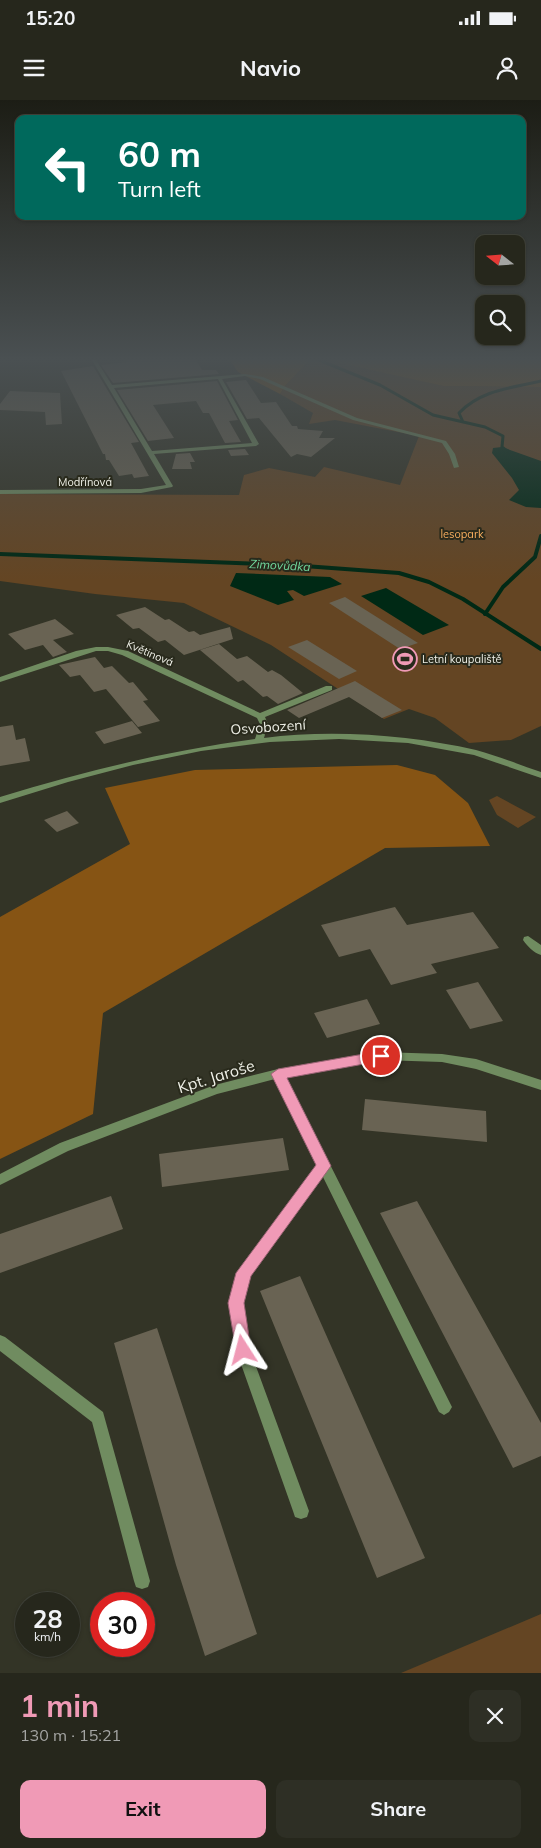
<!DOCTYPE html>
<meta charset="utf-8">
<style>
body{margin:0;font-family:Mulish,sans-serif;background:#2e2f25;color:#f1f3f6;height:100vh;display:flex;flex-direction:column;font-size:19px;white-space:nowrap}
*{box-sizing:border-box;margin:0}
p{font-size:16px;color:#a4a5a3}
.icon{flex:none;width:28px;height:28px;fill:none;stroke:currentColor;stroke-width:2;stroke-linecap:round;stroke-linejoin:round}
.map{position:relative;height:1573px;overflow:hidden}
.drawer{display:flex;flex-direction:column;background:#26271c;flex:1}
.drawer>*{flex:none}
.hud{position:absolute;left:15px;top:15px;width:511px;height:105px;border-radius:10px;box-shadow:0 1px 4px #0004,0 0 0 1px #42443b;background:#00695c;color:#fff;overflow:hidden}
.needle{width:32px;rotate:287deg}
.buttons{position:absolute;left:475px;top:135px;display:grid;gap:10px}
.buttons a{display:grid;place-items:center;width:50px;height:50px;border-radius:10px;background:#26271c;box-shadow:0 1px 4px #0004,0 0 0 1px #42443b;font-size:25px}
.speed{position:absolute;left:15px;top:1492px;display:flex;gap:10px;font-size:25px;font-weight:700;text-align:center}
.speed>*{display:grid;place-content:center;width:65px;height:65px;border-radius:50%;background:#26271c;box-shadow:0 1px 4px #0004,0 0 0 1px #42443b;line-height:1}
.speed small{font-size:12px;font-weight:400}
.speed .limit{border:8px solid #d22;background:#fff;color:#111}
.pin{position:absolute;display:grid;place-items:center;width:42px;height:42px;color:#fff;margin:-21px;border:2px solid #fff;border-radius:50%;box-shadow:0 1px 5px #0007}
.me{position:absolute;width:55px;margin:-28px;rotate:351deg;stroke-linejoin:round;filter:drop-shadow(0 0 4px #0008)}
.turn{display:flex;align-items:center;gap:18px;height:105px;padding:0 20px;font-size:22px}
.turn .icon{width:65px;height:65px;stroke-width:2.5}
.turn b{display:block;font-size:35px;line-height:42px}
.round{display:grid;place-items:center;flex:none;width:52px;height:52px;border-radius:10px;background:#2e2f25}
.overview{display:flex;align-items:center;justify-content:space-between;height:85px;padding:0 20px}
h1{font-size:30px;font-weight:700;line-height:38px;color:#f09ab6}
.button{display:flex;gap:10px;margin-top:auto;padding:10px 20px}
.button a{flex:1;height:58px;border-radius:10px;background:#f09ab6;color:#111;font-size:20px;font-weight:700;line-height:58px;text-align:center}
.button a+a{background:#2e2f25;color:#f1f3f6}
.status{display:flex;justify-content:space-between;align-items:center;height:35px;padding:0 25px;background:#26271c;direction:ltr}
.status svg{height:14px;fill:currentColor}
header{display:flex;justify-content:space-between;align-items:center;height:65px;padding:0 20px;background:#26271c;font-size:22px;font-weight:700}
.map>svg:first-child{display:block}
.green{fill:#644523}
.forest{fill:#865414}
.water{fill:#002915}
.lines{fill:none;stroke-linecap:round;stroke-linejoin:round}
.stream-far1{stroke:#002915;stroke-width:3}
.stream{stroke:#002915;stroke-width:4}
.building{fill:#696353}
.street{fill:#708c60;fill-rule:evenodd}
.route{fill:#f09ab6;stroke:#9c6476}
.labels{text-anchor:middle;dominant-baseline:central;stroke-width:4;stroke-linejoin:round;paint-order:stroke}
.far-street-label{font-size:11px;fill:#eeefe6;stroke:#292a1c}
.far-park-label{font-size:11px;fill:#f8ae5e;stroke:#292a1c}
.far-poi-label{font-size:11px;fill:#eeefe6;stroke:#292a1c;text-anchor:start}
.far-water-label{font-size:12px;font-style:italic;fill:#71d89d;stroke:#292a1c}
.street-label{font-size:14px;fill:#eeefe6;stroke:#292a1c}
.near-street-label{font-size:16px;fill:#eeefe6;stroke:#292a1c}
</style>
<div class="status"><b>15:20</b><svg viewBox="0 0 49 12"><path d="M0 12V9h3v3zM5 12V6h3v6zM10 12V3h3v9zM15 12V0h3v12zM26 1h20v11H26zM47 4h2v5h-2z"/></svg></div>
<header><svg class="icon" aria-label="menu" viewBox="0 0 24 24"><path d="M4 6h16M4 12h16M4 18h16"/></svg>Navio<svg class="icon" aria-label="person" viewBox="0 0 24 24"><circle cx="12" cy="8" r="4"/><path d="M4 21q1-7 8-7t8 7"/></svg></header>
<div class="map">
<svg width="541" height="1573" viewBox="0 0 541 1573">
<rect width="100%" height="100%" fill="#333426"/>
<path class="green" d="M310,260L346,263L443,286L541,287V626L511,640L469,643L435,618L409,609L384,619L271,545L184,503L95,494L0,481V394L239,395L244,375L269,368L315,377L324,367L400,385L419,336L335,320L309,324L313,313L280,294L285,286Z
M497,696L536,717L518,728L497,715L489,700Z
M541,1514V1573H401Z"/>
<path class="forest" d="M230,260H310L285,286L280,294L238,272Z
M327,260H541V287L443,286Z
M397,665L435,675L468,703L490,746L385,748L103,913L93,1014L0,1059V817L130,744L105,688L195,670Z"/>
<path class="water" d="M502,347L541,361V408L526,407L509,400L519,390L512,378L492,353L493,348Z
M236,473L330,477L342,484L304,496L293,490L287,491L294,500L278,505L230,486Z
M386,488L449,525L423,535L361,496Z"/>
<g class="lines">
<path class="stream-far1" d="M319,260L380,285L433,315L485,327L503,336L502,347L507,351
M463,322L459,313C481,290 511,288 541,281"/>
<path class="stream" d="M0,454L291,465L399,473L429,482L463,499L541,549
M485,514L503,487L535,457L541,436"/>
</g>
<path class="building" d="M126,260H196L202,270H216L219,274L113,283L101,265L128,262Z
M93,266L139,342L131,343L149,376L134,378L132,374L119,376L109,360H106L105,354H103L61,271Z
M246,280L261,303L276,302L292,326H297L298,329L323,331L319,338H335L311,357L297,354L291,357L259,318L247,319L226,282Z
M217,281L238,320L229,321L241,342L225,343L209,313H203L196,301L153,305L174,338L148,341L117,290Z
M10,291L60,293L62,324L46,325L45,312L0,310V304Z
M245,349L249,355L231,356L228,350Z
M190,353L195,362H190L192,369H172L176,354Z
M345,497L418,543L400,549L329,503Z
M145,507L165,520L169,519L189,532L194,531L200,535L230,527L233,539L184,555L165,540L158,542L139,528L133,529L116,515Z
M55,519L74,534L53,540L67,552L53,557L43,545L25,550L8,534Z
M307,540L357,571L339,579L288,547Z
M219,544L237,559L247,556L268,572L272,570L281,575L303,593L278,604L267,596L263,597L243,580L238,582L200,550Z
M95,557L104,568L112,566L129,583L133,582L148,600L143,601L160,621L138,627L106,589L94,592L80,575L70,577L59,565Z
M355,581L402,610L382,618L349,597L299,618L287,610Z
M132,621L142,633L104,644L95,632Z
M13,625L16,640L25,638L30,661L0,666V627Z
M67,711L79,723L57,732L44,720Z
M395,807L407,825L473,812L499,848L431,864L437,873L391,885L370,849L339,857L321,825Z
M478,882L503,921L470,929L446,890Z
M367,899L380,924L327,938L314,913Z
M365,999L486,1011L487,1042L362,1030Z
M283,1038L289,1070L162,1087L159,1054Z
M111,1096L123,1129L0,1173V1134Z
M417,1101L541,1323V1356L513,1368L380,1113Z
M300,1176L425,1458L377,1478L260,1191Z
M157,1228L257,1534L205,1556L176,1465L114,1243Z"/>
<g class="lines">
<path class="street" d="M92,260H96L112,285L245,274L263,277L357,318L446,341L455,354L459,367L454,368L449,354L442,343L353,320L260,279L245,276L222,279L259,344L256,346L154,354L173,386L172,387L141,393L0,394V390L141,389L166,385ZM218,279L252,343L152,351L114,288Z
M96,547H108L128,551L260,613L326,586H332V590L265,617L268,624L264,638C332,629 410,635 476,650C498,656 520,665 541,672V678L474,655L408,643L339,639L270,642L201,651L133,665L68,682L0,703V697C85,671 167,651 255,639L260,624L257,618L122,555L108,551H96L0,582V577L76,551Z
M528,836L541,845V855C534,853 527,846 523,840L524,837Z
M381,952L442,954L476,959L541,980V990L476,969L442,962L381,960L286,977L452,1307L449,1312L444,1315L439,1312L323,1077L250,1176L243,1203L250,1250L309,1411L307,1417L301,1419L295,1417L293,1411L236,1250L229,1203L239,1169L317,1065L275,979L217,994L68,1051L0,1085V1074L60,1043L215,985L278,969Z
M0,1235L5,1237L103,1312L150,1481L148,1487L142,1489L136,1487L134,1481L92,1322L0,1251Z"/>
</g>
<linearGradient id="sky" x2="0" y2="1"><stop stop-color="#1c1d15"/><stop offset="0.54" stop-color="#4a5052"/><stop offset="1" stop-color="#4a5052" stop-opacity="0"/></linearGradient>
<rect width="541" height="480" fill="url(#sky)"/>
<path class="route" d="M381,951L386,952L388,956L386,960L287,978L331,1066L251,1176L244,1203L251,1250L249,1256L243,1258L237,1256L228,1203L236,1173L316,1065L271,974L278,969Z"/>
<defs>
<g id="stadium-ring" transform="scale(1.25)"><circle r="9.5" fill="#292a1c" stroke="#f09ab6" stroke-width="1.5"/><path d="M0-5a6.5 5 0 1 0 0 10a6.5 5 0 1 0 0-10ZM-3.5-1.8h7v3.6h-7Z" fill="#f09ab6"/></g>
</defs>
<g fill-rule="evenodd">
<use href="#stadium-ring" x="405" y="559"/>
</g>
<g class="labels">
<g class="far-street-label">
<text x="85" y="382">Modřínová</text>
<text transform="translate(150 553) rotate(23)">Květinová</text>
</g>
<g class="far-park-label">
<text x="462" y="434">lesopark</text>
</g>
<g class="far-poi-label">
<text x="422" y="559">Letní koupaliště</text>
</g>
<g class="far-water-label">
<text transform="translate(280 465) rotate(3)">Zimovůdka</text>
</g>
<g class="street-label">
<text transform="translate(268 627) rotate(-4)">Osvobození</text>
</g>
<g class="near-street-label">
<text transform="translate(216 976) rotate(-17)">Kpt. Jaroše</text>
</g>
</g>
</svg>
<div class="buttons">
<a><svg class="needle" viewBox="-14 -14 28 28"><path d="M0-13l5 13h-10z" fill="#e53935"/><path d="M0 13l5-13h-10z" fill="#a4a5a3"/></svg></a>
<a><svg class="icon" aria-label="search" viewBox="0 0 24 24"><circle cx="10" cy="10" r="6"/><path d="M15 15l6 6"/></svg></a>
</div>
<div class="speed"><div>28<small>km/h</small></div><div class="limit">30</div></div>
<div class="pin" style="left:381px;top:956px;background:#d93025"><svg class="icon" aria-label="arrive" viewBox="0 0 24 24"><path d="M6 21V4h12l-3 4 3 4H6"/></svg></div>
<svg class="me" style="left:243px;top:1250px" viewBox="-20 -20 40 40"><path d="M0-17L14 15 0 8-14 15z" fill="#f09ab6" stroke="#fff" stroke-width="4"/></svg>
<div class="hud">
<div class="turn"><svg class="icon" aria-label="left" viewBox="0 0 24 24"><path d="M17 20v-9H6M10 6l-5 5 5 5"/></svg><div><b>60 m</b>Turn left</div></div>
</div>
</div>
<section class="drawer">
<div class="overview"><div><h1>1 min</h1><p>130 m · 15:21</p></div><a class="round"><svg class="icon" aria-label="close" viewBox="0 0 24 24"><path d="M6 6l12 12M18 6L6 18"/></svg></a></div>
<div class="button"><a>Exit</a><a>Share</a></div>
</section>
